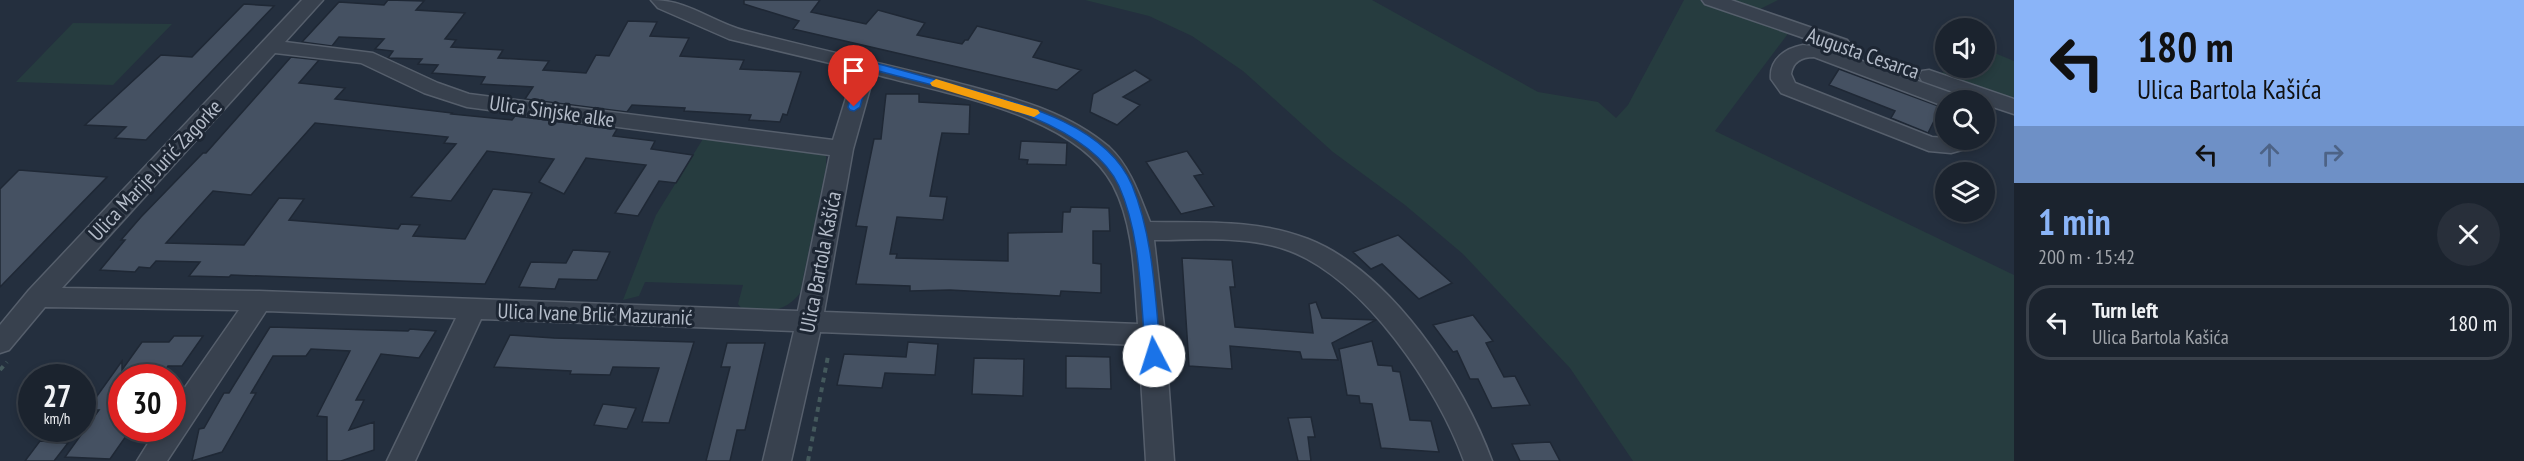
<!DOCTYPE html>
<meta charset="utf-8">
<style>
body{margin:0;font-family:"PT Sans Narrow",sans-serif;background:#282f3a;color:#f1f3f6;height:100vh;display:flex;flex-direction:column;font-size:22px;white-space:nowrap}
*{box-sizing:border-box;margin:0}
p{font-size:20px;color:#a0a4aa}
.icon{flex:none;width:33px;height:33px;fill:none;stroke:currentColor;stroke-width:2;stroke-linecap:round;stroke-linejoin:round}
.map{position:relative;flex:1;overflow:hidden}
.sheet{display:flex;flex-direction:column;background:#1b232e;width:510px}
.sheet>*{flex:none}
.guide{background:#8ab4f8;color:#111;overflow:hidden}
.controls{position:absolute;left:1935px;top:18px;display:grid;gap:12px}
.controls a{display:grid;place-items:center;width:60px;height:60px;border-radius:50%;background:#1b232e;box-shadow:0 3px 9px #0003,0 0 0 2px #39404a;font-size:30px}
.speed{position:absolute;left:18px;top:364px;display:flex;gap:12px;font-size:30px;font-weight:700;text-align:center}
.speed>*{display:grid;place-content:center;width:78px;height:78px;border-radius:50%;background:#1b232e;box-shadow:0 3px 9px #0003,0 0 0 2px #39404a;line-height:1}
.speed small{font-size:15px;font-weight:400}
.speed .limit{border:9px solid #d22;background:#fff;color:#111}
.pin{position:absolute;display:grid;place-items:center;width:51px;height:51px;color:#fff;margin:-62px -26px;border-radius:50% 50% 50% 0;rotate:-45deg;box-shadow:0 0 6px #0007}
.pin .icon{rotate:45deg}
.me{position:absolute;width:66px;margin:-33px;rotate:355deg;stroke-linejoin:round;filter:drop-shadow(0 0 4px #0008)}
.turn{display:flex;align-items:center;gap:21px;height:126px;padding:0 24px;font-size:27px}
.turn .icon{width:78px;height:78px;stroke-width:2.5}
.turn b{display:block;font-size:42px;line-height:51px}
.lanes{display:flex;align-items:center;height:57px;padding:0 24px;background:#0003;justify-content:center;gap:30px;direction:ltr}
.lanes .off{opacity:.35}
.round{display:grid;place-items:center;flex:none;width:63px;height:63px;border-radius:32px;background:#282f3a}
.overview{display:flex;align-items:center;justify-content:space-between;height:102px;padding:0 24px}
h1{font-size:36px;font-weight:600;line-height:45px;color:#8ab4f8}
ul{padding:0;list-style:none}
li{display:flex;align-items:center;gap:18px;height:75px;margin:0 12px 9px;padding:0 12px;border:3px solid #39404a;border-radius:24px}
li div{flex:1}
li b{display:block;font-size:22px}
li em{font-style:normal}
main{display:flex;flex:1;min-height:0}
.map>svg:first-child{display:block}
.green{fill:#263c3f}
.building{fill:#455162;stroke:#1f2835;stroke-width:1.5}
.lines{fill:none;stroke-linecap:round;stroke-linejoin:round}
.minor-casing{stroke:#565f6c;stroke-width:3}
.path{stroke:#44595c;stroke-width:4;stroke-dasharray:5 5;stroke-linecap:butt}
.minor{fill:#38414e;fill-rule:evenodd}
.route{fill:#1a73e8;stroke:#114b97;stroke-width:1.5}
.slow{fill:#f59e0b}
.labels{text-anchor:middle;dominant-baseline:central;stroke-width:6;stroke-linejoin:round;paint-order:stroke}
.street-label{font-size:21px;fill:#b4bcc9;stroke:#1d2633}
</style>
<main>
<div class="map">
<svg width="2014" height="461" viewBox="0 0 2014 461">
<rect width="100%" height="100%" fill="#242f3e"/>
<path class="green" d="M1085,0H1372L1538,92L1598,102L1616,118L1628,105L1684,0H1778L1752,13L1790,31L1715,131L2014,275V461H1633L1570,368L1463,254L1405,205L1333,152L1243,71L1192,36L1149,16Z
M73,23L172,24L113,85L16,82Z
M1985,49L2014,61V107L1936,79L1947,68H1984Z
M706,134L820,151L826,156V167L800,293C785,313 767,312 743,310L738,304L743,285L645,282L639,296L623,300L656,215Z"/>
<path class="building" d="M388,0L424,1L416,10L465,13L445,39L456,40L451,47L503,50L498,58L549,61L543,70L586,73L596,55L609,56L628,21L657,22L650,36L689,38L680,56L744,60L740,69L801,72L787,115L783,114L780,122L749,120L751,115L684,111L685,108L632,105L627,112L525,99L533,87L481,84L485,77L432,73L438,65L418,64L422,59L388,58L393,51L375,49L384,39L339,37L332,46L302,42L339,2L384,5Z
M744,0H820L811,12L866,24L878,10L925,23L917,35L962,44L965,40H968L977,26L1042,42L1033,57L1081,70L1057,90L793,29L799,21L744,4Z
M244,4L274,6L146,140L115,138L126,127L85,125L161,55L192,57Z
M291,57L319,60L299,83L345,88L335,99L452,113L451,114L512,120L515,116L617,129L613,136L655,141L651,149L693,155L676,183L659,181L638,216L615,213L646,165L586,158L564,194L539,182L554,159L487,151L451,201L411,197L456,144L444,143L448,137L315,123L251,195L213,191L166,243L244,245L279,198L304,199L289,220L398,229L401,224L420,225L413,236L465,239L493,189L532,193L485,284L231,275L229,277L189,276L200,262L156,261L150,268L139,267L135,272L100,270L125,240H121L141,217L203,153H206Z
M1839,69L1941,107L1928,133L1891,118L1895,111L1829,85Z
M1135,70L1151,80L1123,97L1140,105L1117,125L1090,112L1093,94Z
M886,94H919V102L970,105L969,134L942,133L939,148L930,196L947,197L943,220L897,217L890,254H897L896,258L1008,261V233L1062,232L1063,212H1070L1071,207L1109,208L1110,231H1093V263L1101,264V293L1061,291L1060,296L950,290L910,291V286L856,284L867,227L856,226L874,139H881Z
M1021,141L1067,143L1066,165L1027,164L1028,160L1019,159Z
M1187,151L1203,174L1194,176L1214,206L1181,214L1146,162Z
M19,170L107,177L0,287V189Z
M1398,235L1452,283L1419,299L1382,264L1371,269L1353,252Z
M573,250L610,252L597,280L559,279L555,289L519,287L531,262L566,263Z
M1182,258L1232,260L1235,287H1230L1235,327L1313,333L1309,304L1316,302L1322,318L1376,320L1332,343L1338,360L1302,359L1300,352L1230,346L1232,369L1189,366Z
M1473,315L1493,341L1486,343L1504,377L1515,376L1530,405L1492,408L1478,379H1470L1457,351L1453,352L1433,325Z
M270,327L408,331L410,329L436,331L419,358L381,354L356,400H364L349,430L374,422V450L341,461H327V417L317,416L350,351L311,349L306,356H273L251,393H256L222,452L192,461L199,429L204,428L224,393H229Z
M510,335L554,338L694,342L669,423L642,422L659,368L613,367L610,375L570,374L571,371L494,367Z
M174,336H203L182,366H168L160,378H122V429H131L110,459L65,457L99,410H87L122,361V370L142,342H169Z
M1372,341L1378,365L1392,366L1393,371L1400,372L1410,420L1431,421L1439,452L1381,448L1372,404L1360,403L1359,396L1347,395L1339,349Z
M908,342L938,344L935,375L885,373L882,388L837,385L844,354L906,357Z
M727,343H765L745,430H737L730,461H706L730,367H721Z
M1066,356L1110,357L1111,389L1066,388Z
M974,358L1024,359L1023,396L972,394Z
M603,404L636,408L627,429L594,425Z
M1311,417L1315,437H1308L1311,461H1298L1288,418Z
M40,441L68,443L54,461H25Z
M1550,442L1560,461H1520L1512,444Z"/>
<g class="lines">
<g class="minor-casing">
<path id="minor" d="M302,0H323L285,42L373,53L438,83L469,94L833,140L855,69L729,39L658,8L651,0C690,0 711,22 746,31C815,49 885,64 954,82C1008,97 1065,109 1109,147C1130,166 1140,197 1150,222C1202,223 1258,219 1308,239C1390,271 1463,381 1492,461H1464C1438,388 1365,280 1290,251C1248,235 1198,240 1154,240L1165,335L1174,461H1146L1139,345L820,332L791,461H763L794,331L481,319L415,461H387L456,318L266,311L167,461H137L157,429H172V406L239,310L45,307L9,350L0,353V325L29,290ZM275,53L361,63L424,93L467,107L830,155L798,311L259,291L62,288ZM874,74C946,94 1075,114 1113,185C1135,227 1134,278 1138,324L824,312L853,149Z
M1702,0H1731L1847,40L1850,44L1847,48H1833L1705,4Z
M1803,45L1823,47L1957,95L1960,100H1946V106L1941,105L1814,57C1802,57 1793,61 1791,74L1795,83L1932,137L1973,140L1969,148L1951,153L1929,151L1781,93L1771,79C1769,59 1786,48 1803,45Z
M1929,70L2014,99V114L1984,104V100H1976L1922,81L1919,76L1922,71Z"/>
</g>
<path class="path" d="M0,370L7,362
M808,461L828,356"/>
<use href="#minor" class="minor"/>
</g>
<path class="route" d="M866,61C896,68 925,77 954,85C1014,102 1105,122 1132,185C1154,239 1155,299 1161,356L1159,360H1148L1146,356C1140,300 1142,238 1119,186C1086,114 941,89 871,69L860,107L854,111L850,110L848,107L860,64Z"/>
<path class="slow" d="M936,79L1038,110L1040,113L1034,117L932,86L930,83Z"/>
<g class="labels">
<g class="street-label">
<text transform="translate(1863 53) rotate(19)">Augusta Cesarca</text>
<text transform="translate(552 111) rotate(8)">Ulica Sinjske alke</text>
<text transform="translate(155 170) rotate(-47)">Ulica Marije Jurić Zagorke</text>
<text transform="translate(820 262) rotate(-79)">Ulica Bartola Kašića</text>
<text transform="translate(595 314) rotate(2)">Ulica Ivane Brlić Mazuranić</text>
</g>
</g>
</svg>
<div class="controls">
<a><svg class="icon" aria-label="sound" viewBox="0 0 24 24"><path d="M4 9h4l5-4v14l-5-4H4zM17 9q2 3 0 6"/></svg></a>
<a><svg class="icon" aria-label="search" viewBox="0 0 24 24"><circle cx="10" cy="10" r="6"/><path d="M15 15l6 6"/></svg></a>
<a><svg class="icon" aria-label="layers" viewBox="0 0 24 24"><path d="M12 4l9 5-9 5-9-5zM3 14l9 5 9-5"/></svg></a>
</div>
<div class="speed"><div>27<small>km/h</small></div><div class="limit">30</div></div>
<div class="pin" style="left:854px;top:107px;background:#d93025"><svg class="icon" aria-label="arrive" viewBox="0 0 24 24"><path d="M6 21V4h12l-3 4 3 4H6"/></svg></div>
<svg class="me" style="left:1154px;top:356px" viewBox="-20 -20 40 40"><circle r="19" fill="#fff"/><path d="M0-13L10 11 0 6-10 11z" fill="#1a73e8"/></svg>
</div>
<section class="sheet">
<div class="guide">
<div class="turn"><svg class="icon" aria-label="left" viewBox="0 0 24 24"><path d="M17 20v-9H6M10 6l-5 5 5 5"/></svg><div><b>180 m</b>Ulica Bartola Kašića</div></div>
<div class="lanes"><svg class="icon" aria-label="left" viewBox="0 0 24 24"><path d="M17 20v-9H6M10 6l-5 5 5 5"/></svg><svg class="icon off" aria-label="ahead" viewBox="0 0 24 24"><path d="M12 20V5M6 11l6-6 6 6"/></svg><svg class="icon off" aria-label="right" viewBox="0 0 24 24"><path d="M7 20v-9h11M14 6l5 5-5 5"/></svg></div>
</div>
<div class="overview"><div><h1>1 min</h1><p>200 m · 15:42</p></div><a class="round"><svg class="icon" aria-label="close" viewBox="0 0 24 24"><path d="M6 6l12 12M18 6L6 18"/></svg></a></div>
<ul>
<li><svg class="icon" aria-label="left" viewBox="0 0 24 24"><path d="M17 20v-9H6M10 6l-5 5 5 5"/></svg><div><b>Turn left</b><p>Ulica Bartola Kašića</p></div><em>180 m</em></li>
</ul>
</section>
</main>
